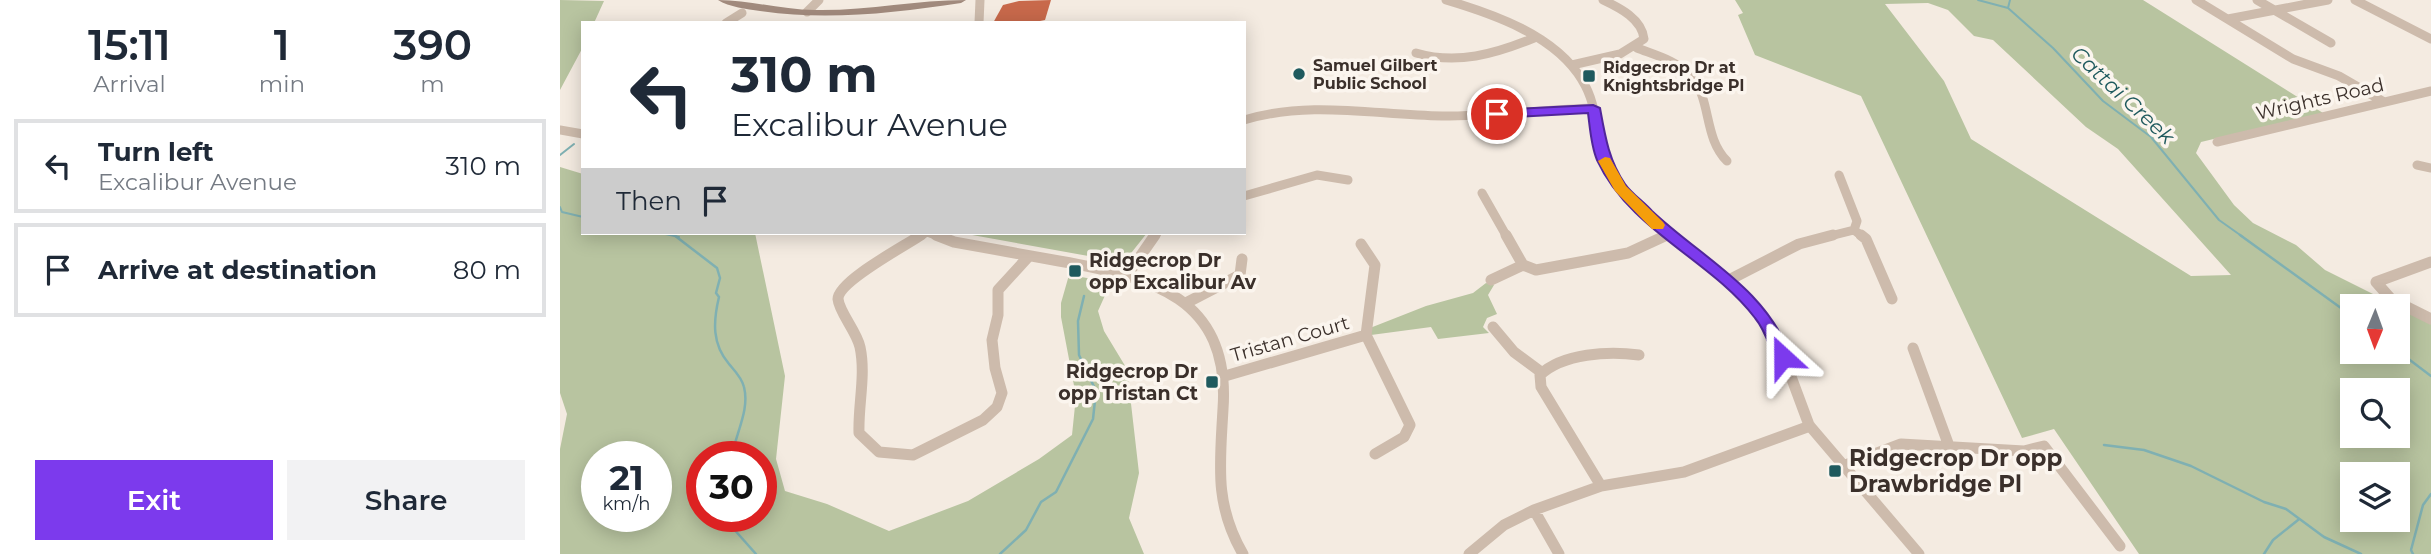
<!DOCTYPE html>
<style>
body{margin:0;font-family:Montserrat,sans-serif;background:#f2f2f3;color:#1f2937;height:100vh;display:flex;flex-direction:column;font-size:26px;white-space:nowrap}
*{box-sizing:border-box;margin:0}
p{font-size:23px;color:#747a83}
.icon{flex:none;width:38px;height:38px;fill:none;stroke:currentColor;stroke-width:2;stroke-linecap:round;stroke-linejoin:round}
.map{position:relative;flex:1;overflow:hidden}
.sheet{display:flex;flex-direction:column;background:#fff;width:560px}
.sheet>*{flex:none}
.guide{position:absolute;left:21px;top:21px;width:665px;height:214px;border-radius:0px;box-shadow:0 4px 18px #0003;background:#fff;color:#1f2937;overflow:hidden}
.needle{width:46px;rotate:181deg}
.buttons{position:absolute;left:1780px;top:294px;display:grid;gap:14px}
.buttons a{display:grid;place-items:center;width:70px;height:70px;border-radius:0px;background:#fff;box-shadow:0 4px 18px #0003;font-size:35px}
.speed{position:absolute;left:21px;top:441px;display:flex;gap:14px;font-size:35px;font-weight:700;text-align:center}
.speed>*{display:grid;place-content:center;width:91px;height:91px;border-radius:50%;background:#fff;box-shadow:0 4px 18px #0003;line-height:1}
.speed small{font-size:18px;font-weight:400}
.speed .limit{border:10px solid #d22;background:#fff;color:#111}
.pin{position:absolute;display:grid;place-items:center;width:60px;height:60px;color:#fff;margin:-30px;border:4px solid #fff;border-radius:50%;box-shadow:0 2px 7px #0007}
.me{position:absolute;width:77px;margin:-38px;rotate:336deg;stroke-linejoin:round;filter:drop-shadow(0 0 5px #0008)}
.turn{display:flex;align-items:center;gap:24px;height:147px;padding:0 35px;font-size:32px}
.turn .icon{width:91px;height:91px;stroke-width:2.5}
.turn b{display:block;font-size:49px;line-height:60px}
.then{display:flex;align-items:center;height:66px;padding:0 35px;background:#0003;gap:14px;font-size:26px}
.eta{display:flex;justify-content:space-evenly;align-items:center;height:119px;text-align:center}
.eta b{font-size:42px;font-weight:600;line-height:49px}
.action{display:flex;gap:14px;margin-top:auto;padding:14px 35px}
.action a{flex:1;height:80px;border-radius:0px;background:#7c3aed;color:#fff;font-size:28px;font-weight:600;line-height:80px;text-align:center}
.action a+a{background:#f2f2f3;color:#1f2937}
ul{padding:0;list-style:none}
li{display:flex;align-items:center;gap:21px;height:94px;margin:0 14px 10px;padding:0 21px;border:4px solid #e0e1e3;border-radius:0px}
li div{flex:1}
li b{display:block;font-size:26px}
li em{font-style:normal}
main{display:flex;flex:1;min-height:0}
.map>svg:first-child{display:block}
.green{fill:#b8c4a0;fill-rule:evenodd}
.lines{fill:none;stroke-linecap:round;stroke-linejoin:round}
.stream-far1{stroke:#7fb0b2;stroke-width:2}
.stream{stroke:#7fb0b2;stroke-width:2.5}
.building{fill:#c8694b}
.minor-far1{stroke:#cdbbac;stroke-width:9}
.minor{stroke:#cdbbac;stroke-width:11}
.secondary{fill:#a18a7d;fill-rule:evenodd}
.route{fill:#7c3aed;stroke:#51269a;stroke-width:2}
.slow{fill:#f59e0b}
.poi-dot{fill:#1f5a5e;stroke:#fbf5ee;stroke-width:2.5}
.labels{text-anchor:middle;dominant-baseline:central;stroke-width:7;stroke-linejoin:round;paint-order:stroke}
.far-poi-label{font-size:16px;font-weight:bold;fill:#3b302b;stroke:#fbf5ee;text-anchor:start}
.street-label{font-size:19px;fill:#3b302b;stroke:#fbf5ee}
.poi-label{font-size:19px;font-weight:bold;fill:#3b302b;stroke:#fbf5ee;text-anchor:start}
.water-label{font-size:21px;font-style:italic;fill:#1f5a5e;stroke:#fbf5ee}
.near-poi-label{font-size:23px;font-weight:bold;fill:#3b302b;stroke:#fbf5ee;text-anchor:start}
</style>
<main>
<section class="sheet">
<div class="eta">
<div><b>15:11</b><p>Arrival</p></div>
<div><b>1</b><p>min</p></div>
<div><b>390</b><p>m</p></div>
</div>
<ul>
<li><svg class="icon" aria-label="left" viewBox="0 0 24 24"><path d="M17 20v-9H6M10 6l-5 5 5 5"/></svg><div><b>Turn left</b><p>Excalibur Avenue</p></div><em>310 m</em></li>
<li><svg class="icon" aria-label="arrive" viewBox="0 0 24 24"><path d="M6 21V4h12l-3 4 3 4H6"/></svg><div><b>Arrive at destination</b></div><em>80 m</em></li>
</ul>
<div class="action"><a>Exit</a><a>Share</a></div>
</section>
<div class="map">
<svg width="1871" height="554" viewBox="0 0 1871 554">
<rect width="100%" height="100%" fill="#f4ebe1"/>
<path class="green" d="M0,0L44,1L34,23H23V47L0,90Z
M1175,0H1583L1763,113L1641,142L1636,153L1674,205L1693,223L1736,245L1765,270L1837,306H1792V352H1838V306L1871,324V554H1579L1494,429L1462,438L1301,96L1195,55L1178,15L1183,13ZM1368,3L1388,10L1414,36L1433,40L1526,127L1558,149L1671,275L1631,276L1411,139L1384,81L1325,4ZM1792,390H1838V436H1792ZM1792,474H1838V520H1792Z
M0,167L23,174V233H195L225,376L216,459L225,491L267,504L329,531L408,501L479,459L512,435L516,396L501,317V303L509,275L551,282L538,311L544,331L567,369L579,473L569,518L584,554H0V449L7,414L0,393ZM37,457H96V516H37ZM142,457H201V516H142Z
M401,233H587L568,257L556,261Z
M926,283L934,285L928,295L937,314L927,318L923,327L929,333L878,339L871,327L811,335L810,328L866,306L913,293Z"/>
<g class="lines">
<path class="stream-far1" d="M1418,0L1448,8
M1450,0L1448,8L1493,48L1543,101L1591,137L1659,220L1683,237
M0,155L14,144
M0,207L2,212L23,217
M101,233L119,237"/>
<path class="stream" d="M114,235L157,268L160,278L156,293L159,297C153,322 152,344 169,364C175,371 182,378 184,387C190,411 175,434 172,457
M1680,235L1792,316
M1838,351L1871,376
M1544,445L1584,450L1631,466L1704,502L1726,509L1764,537L1801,554
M170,516L172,527L196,554
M440,554L466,530L481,502L496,492L533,419L536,391L519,355L518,321L524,296
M1704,554L1713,540L1738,520
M1853,554L1851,550L1863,505L1871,494"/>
</g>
<path class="building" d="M491,0L485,20L470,23H433L443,5L459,1Z"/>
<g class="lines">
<path class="minor-far1" d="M886,0C933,14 995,35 1022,80C1036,102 1036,127 1042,152C1052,189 1084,214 1112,237
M1636,0L1733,59L1779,76L1824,102
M1697,0L1771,43
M1795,0L1871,39
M247,12L259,0
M1668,19L1768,0
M166,23L182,13
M419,23L420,0
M1077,48C1095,55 1118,61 1131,76C1152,100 1143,137 1167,161
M856,53C897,65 935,54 974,38
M1012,65L1060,54L1084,39C1082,19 1060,8 1043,0
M684,120C751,100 814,115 882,116C932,116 983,110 1033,108
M0,130L23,134
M1657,142L1871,91
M1857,165L1871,168
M1279,175L1297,221L1294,230L1303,237
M922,193L947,237
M684,196L757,175L788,180
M370,233L381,237
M358,237L365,233
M594,237L597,233
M1103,237L1108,235
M1266,237L1294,230"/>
<path class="minor" d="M361,235C345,246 278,281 278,299C279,312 297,332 300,347C306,375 298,405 299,433L319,452L353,455L423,420L437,407L442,393L435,368L432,340L438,315V290L469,256
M376,235L394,242C429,248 464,255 499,261C591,277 671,297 663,409C660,464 654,504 683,554
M946,235L963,265L976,270L1068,253L1107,235
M1110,235L1168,281L1201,313L1217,339L1249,425L1359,554
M1301,235L1306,239L1332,299
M801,244L815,265L806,335L850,425L844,437L815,454
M1871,262L1816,282L1831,299L1871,319
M568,274L595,235
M931,280L963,265
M1167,281L1239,244L1273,235
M626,303L680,275L682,259
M933,327L954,352L981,372
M1353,348L1389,446
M665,376L806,335
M1283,466L1341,444L1464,451L1484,446L1560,546
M1041,486L981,387L980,375C1003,353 1049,351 1079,355
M974,510L999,554
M909,554L944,525L974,510L1041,486L1124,472L1250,426"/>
<path class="secondary" d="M158,0C190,0 222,10 255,10C306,11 355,0 406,0L401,3C334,13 267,21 200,11C187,9 169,7 158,0Z"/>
</g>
<path class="route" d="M1033,105L1040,108C1045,136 1049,161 1065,184C1072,194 1084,202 1092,211C1143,259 1206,288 1231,357L1229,361H1216C1209,347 1206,331 1195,318C1150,259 1070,231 1037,160C1031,146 1030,128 1028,113L937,118L931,114L937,110Z"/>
<path class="slow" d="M1045,157L1050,158L1066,186L1103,222L1105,225L1103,229H1092L1055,191L1038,161Z"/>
<g class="poi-dot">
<circle cx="739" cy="74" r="7"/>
<rect x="1022" y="69" width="14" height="14" rx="3.5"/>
<rect x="508" y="264" width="14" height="14" rx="3.5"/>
<rect x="645" y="375" width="14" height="14" rx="3.5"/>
<rect x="1268" y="464" width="14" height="14" rx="3.5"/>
</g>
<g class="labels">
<g class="far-poi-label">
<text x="753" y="65">Samuel Gilbert<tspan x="753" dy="18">Public School</tspan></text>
<text x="1043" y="67">Ridgecrop Dr at<tspan x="1043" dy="18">Knightsbridge Pl</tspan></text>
</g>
<g class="street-label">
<text transform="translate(1760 99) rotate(-13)">Wrights Road</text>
<text transform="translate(730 339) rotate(-16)">Tristan Court</text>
</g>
<g class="poi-label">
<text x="529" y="260">Ridgecrop Dr<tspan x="529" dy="22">opp Excalibur Av</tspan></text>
<text x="638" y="371" text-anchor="end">Ridgecrop Dr<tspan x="638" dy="22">opp Tristan Ct</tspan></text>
</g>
<g class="water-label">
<text transform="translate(1563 95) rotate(43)">Cattai Creek</text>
</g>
<g class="near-poi-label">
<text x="1289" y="458">Ridgecrop Dr opp<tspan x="1289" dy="26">Drawbridge Pl</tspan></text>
</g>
</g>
</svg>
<div class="buttons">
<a><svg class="needle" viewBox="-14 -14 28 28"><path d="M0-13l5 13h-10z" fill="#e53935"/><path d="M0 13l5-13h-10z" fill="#747a83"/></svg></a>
<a><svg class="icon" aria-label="search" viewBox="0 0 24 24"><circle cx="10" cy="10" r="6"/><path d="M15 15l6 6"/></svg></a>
<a><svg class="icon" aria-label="layers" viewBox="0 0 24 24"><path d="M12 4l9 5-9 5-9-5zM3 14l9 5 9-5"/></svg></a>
</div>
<div class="speed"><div>21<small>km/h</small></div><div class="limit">30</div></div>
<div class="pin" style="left:937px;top:114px;background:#d93025"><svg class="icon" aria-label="arrive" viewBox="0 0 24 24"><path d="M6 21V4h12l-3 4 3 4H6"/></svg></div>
<svg class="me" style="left:1223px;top:357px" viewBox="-20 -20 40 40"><path d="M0-17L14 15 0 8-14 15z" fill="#7c3aed" stroke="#fff" stroke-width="4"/></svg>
<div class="guide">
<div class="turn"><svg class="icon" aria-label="left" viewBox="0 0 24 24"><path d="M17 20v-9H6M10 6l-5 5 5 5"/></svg><div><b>310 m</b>Excalibur Avenue</div></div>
<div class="then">Then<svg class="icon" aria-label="arrive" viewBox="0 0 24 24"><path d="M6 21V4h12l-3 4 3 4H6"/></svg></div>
</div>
</div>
</main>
